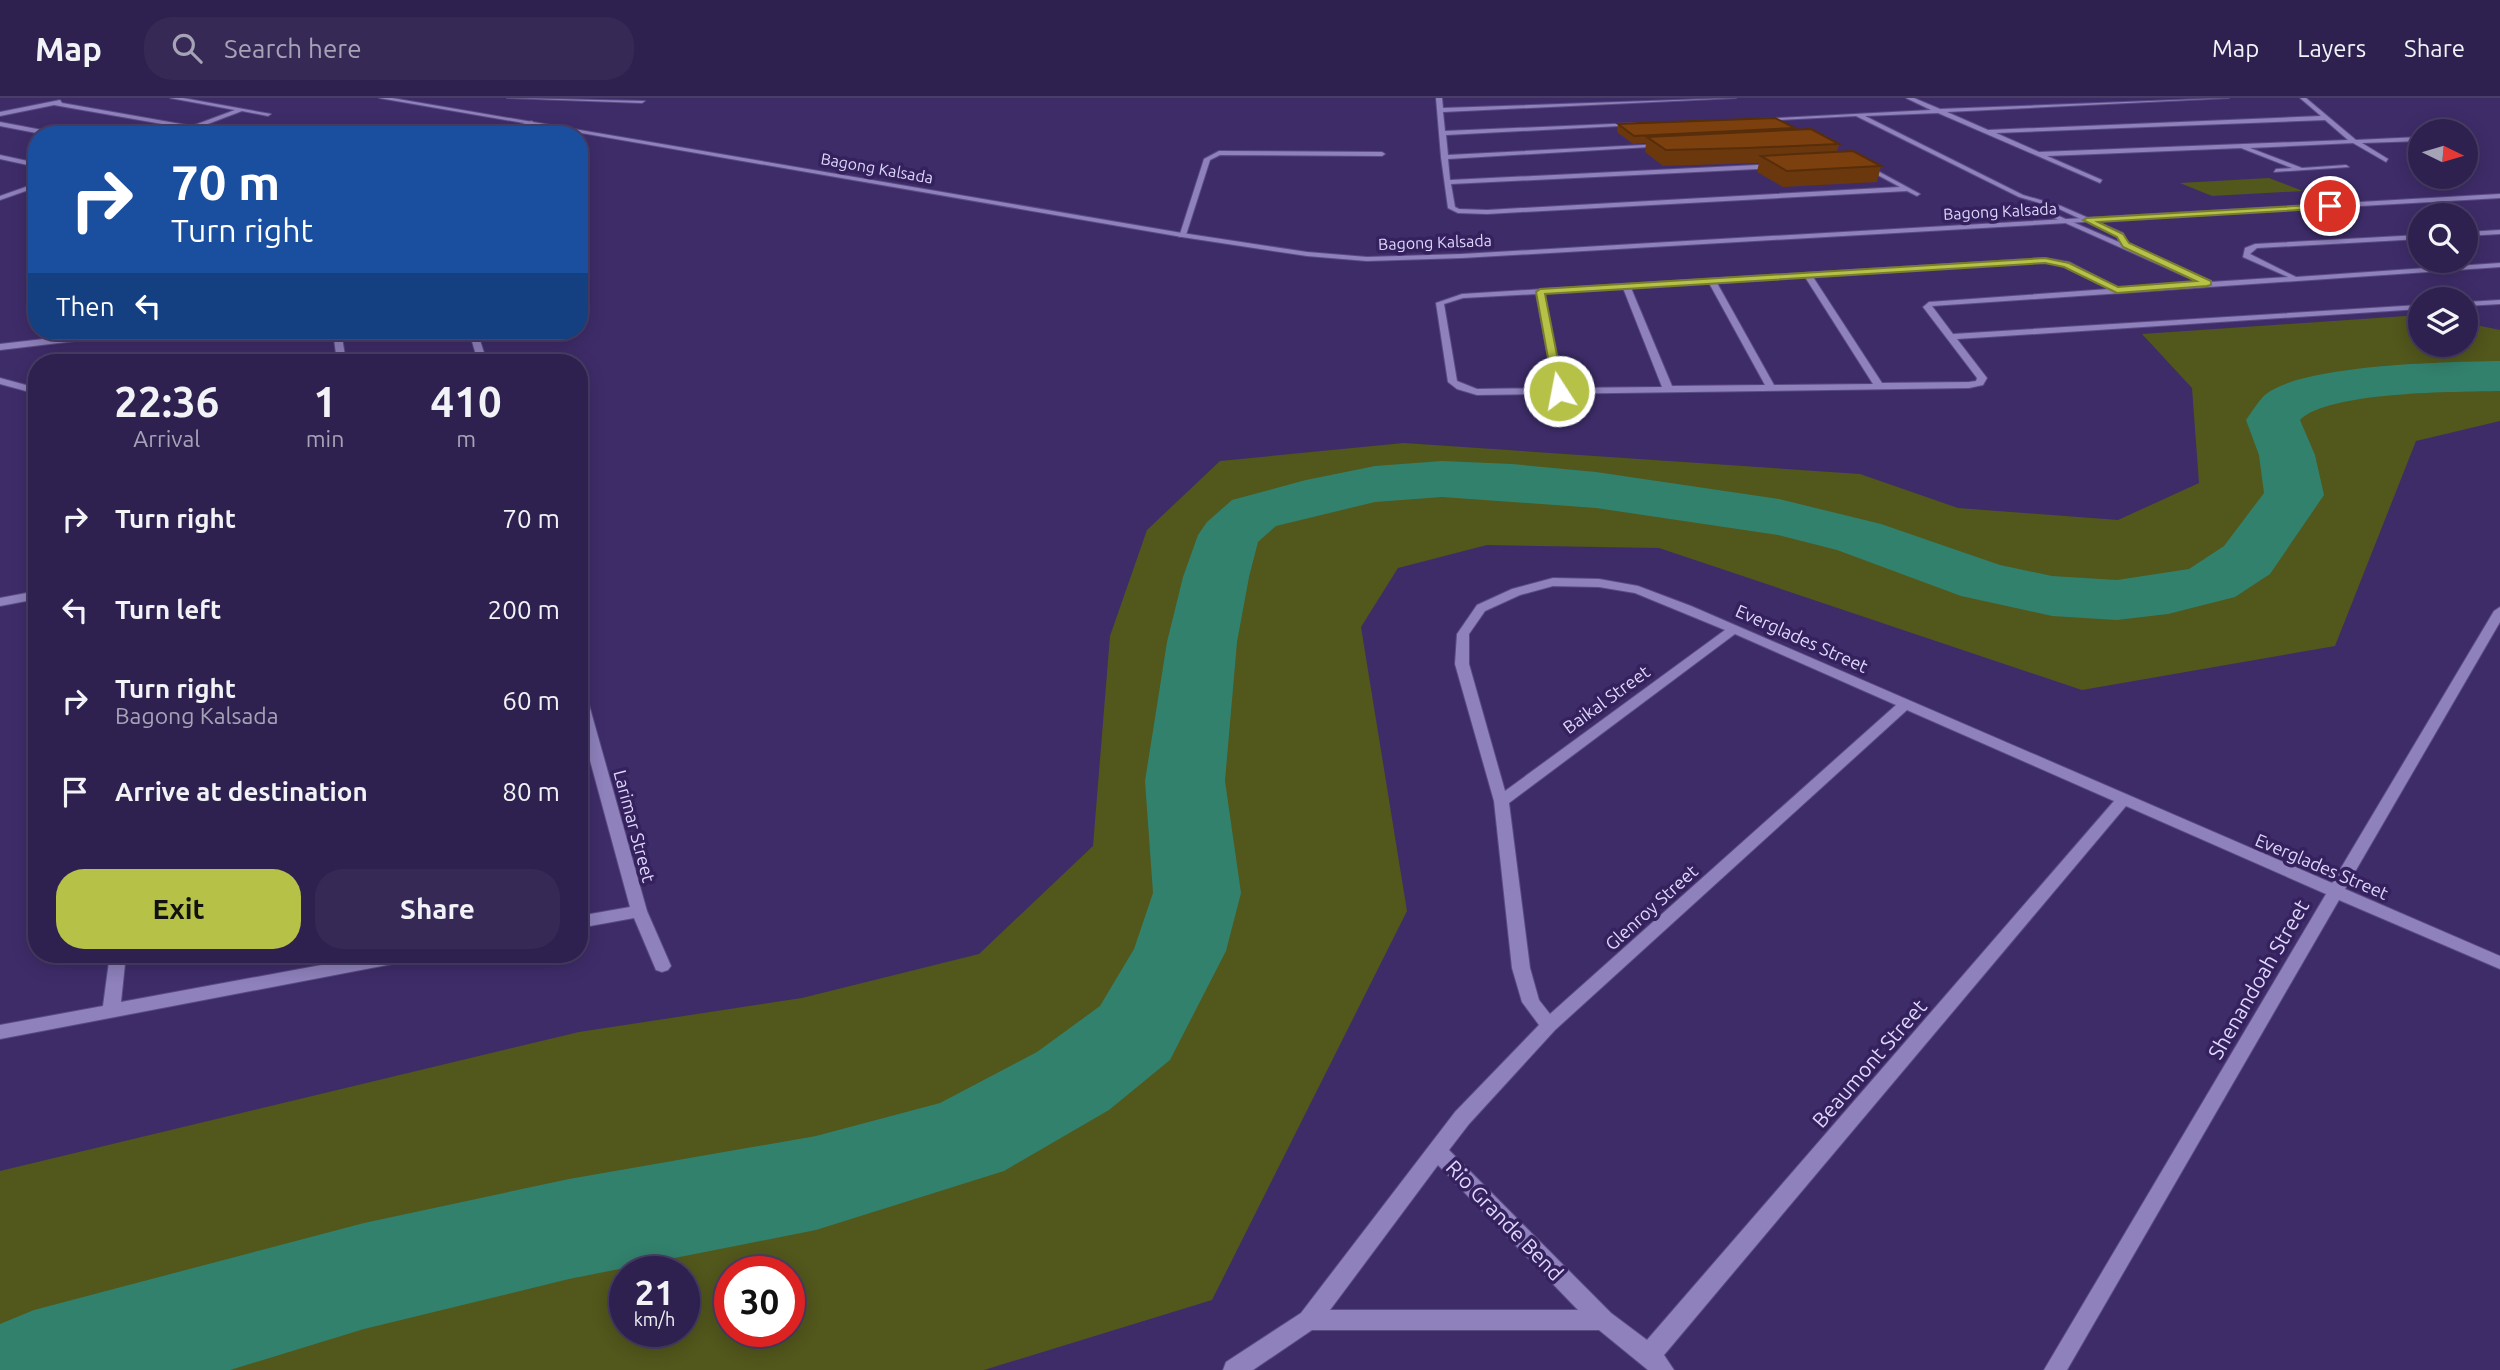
<!DOCTYPE html>
<style>
body{margin:0;font-family:Ubuntu,sans-serif;background:#362956;color:#f1f3f6;height:100vh;display:flex;flex-direction:column;font-size:26px;white-space:nowrap}
*{box-sizing:border-box;margin:0}
p{font-size:23px;color:#a7a3b7}
.icon{flex:none;width:38px;height:38px;fill:none;stroke:currentColor;stroke-width:2;stroke-linecap:round;stroke-linejoin:round}
.map{position:relative;flex:1;overflow:hidden}
.sheet{position:absolute;left:28px;top:256px;width:560px;height:609px;display:flex;flex-direction:column;background:#2e214f;border-radius:28px;box-shadow:0 4px 18px #0003,0 0 0 2px #493e66}
.sheet>*{flex:none}
.guide{position:absolute;left:28px;top:28px;width:560px;height:214px;border-radius:28px;box-shadow:0 4px 18px #0003,0 0 0 2px #493e66;background:#1a4fa0;color:#fff;overflow:hidden}
.needle{width:46px;rotate:95deg}
.buttons{position:absolute;left:2408px;top:21px;display:grid;gap:14px}
.buttons a{display:grid;place-items:center;width:70px;height:70px;border-radius:50%;background:#2e214f;box-shadow:0 4px 18px #0003,0 0 0 2px #493e66;font-size:35px}
.speed{position:absolute;left:609px;top:1158px;display:flex;gap:14px;font-size:35px;font-weight:700;text-align:center}
.speed>*{display:grid;place-content:center;width:91px;height:91px;border-radius:50%;background:#2e214f;box-shadow:0 4px 18px #0003,0 0 0 2px #493e66;line-height:1}
.speed small{font-size:18px;font-weight:400}
.speed .limit{border:10px solid #d22;background:#fff;color:#111}
.pin{position:absolute;display:grid;place-items:center;width:60px;height:60px;color:#fff;margin:-30px;border:4px solid #fff;border-radius:50%;box-shadow:0 2px 7px #0007}
.me{position:absolute;width:77px;margin:-38px;rotate:349deg;stroke-linejoin:round;filter:drop-shadow(0 0 5px #0008)}
.turn{display:flex;align-items:center;gap:24px;height:147px;padding:0 28px;font-size:32px}
.turn .icon{width:91px;height:91px;stroke-width:2.5}
.turn b{display:block;font-size:49px;line-height:60px}
.then{display:flex;align-items:center;height:66px;padding:0 28px;background:#0003;gap:14px;font-size:26px}
.eta{display:flex;justify-content:space-evenly;align-items:center;height:119px;text-align:center}
.eta b{font-size:42px;font-weight:600;line-height:49px}
.primary-button{display:flex;gap:14px;margin-top:auto;padding:14px 28px}
.primary-button a{flex:1;height:80px;border-radius:28px;background:#b6c148;color:#111;font-size:28px;font-weight:600;line-height:80px;text-align:center}
.primary-button a+a{background:#362956;color:#f1f3f6}
ul{padding:0;list-style:none}
li{display:flex;align-items:center;gap:21px;height:91px;padding:0 28px}
li div{flex:1}
li b{display:block;font-size:26px}
li em{font-style:normal}
header{display:flex;align-items:center;gap:42px;box-sizing:border-box;height:98px;padding:0 35px;background:#2e214f;border-bottom:2px solid #493e66}
header strong{font-size:33px}
nav{display:flex;gap:38px;margin-inline-start:auto;font-size:24px}
.search{width:490px;height:63px;background:#362956;display:flex;align-items:center;gap:18px;box-sizing:border-box;padding:0 24px;border-radius:28px;color:#a7a3b7;font-size:26px}
.map>svg:first-child{display:block}
.green{fill:#52571c;fill-rule:evenodd}
.lines{fill:none;stroke-linecap:round;stroke-linejoin:round}
.river{fill:#32816d;fill-rule:evenodd}
.service-casing{stroke:#5b4b83;stroke-width:2}
.minor-casing{stroke:#5b4b83;stroke-width:2}
.tertiary-casing{stroke:#5b4b83;stroke-width:2}
.service{fill:#8e81bc;fill-rule:evenodd}
.minor{fill:#8e81bc;fill-rule:evenodd}
.tertiary{fill:#8e81bc;fill-rule:evenodd}
.wall{fill:#6b370d}
.building{fill:#7c400f;stroke:#572d0a;stroke-width:2}
.route{fill:#b6c148;stroke:#767d2f;stroke-width:2}
.labels{text-anchor:middle;dominant-baseline:central;stroke-width:7;stroke-linejoin:round;paint-order:stroke}
.far-street-label{font-size:16px;fill:#ded7fc;stroke:#34215d}
.street-label{font-size:18px;fill:#ded7fc;stroke:#34215d}
.near-street-label{font-size:21px;fill:#ded7fc;stroke:#34215d}
</style>
<header>
<strong>Map</strong>
<div class="search"><svg class="icon" aria-label="search" viewBox="0 0 24 24"><circle cx="10" cy="10" r="6"/><path d="M15 15l6 6"/></svg>Search here</div>
<nav><a>Map</a><a>Layers</a><a>Share</a></nav>
</header>
<div class="map">
<svg width="2500" height="1272" viewBox="0 0 2500 1272">
<rect width="100%" height="100%" fill="#3e2c69"/>
<path class="green" d="M2269,80L2303,93L2212,98L2180,85Z
M2420,217V247H2466V225L2500,232V323L2416,343L2335,548L2082,592L1659,450L1487,447L1398,470L1361,529L1407,813L1212,1202L984,1272H0V1073L579,934L802,900L979,856L1093,748L1110,538L1147,432L1220,363L1404,345L1860,376L1958,410L2118,422L2199,385L2192,290L2142,236ZM625,1174H684V1234H625ZM730,1174H789V1234H730Z"/>
<g class="lines">
<path class="river" d="M2500,263V293C2458,294 2328,293 2300,322L2315,357L2324,397L2270,476L2235,499L2168,516L2117,522L2052,518L1961,498L1837,452L1778,437L1596,410L1442,399L1375,404L1276,428L1258,444L1249,479L1237,544L1225,683L1241,795L1226,853L1170,962L1109,1012L1004,1073L816,1132L569,1181L364,1231L230,1272H0V1226L34,1212L364,1125L569,1081L816,1038L940,1005L1037,954L1100,908L1134,851L1153,795L1145,683L1167,544L1183,479L1198,437L1207,424L1232,402L1306,382L1375,368L1442,363L1512,366L1596,374L1779,401L1881,426L2000,467L2052,478L2117,482L2189,471L2224,448L2264,395L2259,357L2246,322C2252,314 2258,303 2266,296C2305,266 2448,264 2500,263Z"/>
<g class="service-casing">
<path id="service" d="M532,23L534,26L497,37H487Z
M1219,53L1382,54L1385,56L1382,58L1220,57L1210,62L1186,137L1179,139L1204,61Z"/>
</g>
<g class="minor-casing">
<path id="minor" d="M170,0H183L271,16L268,18L242,13L184,35L181,33L185,30L54,7L0,18V14L60,2L62,5L192,28L235,12Z
M507,0L645,3L642,5Z
M1436,0H1442L1443,10L1736,0L1443,14L1445,33L1635,25L1638,27L1446,37L1448,57L1663,46L1666,48L1448,61L1450,82L1777,66L1780,68L1777,70L1451,86L1455,109L1459,111L1487,112L1900,89L1861,68L1863,65L1920,96L1917,98L1907,93L1487,116L1458,115L1448,110L1441,59Z
M1906,0H1914L1940,11L2229,0L1947,14L1988,32L2321,18L2300,0H2306L2356,42L2420,39V43L2362,45L2388,61L2386,64L2353,45L2250,50L2302,70L2346,67L2349,69L2274,74L2276,71L2292,70L2241,50L2047,58L2102,82L2100,85L1938,15L1865,18L2023,97L2061,108L2123,135L2129,148L2210,184L2288,179L2243,159L2245,150L2255,146L2420,137V141L2257,150L2250,156L2296,179L2500,165V169L1932,208L1953,236L2420,207V211L1957,241L1987,280L1983,287L1969,290L1477,297L1457,291L1448,284L1436,205L1462,196L2045,160L2069,164L2120,191L2200,185L2034,111V109H2038L2121,145L2117,138L2057,110L2019,99L1856,18L1760,23L1757,21L1931,12ZM2325,22L2348,42L2039,54L1996,35ZM2045,164L2064,168L2109,191L1929,204L1923,209L1977,280L1976,283L1969,284L1882,285L1813,179ZM1805,179L1873,286L1774,287L1717,185ZM1709,185L1765,287L1672,288L1631,190ZM1623,190L1662,289L1563,290L1544,195ZM1536,196L1554,290L1477,291L1457,283L1444,206L1463,200Z
M0,24L58,35L61,37H47L0,28Z
M0,57L37,65V69L0,61Z
M37,85V89L0,102V98Z
M2500,132V136L2466,138V134Z
M2500,202V206L2466,208V204Z
M114,233H138L134,236L0,252V246Z
M333,233H341L346,264H337Z
M469,233H477L487,264H478Z
M0,280L37,290V296L0,286Z
M1553,480L1599,481L1638,488L1691,508L2332,785L2494,513L2500,509V524L2345,791L2500,858V871L2339,802L2067,1272H2044L2326,796L2126,708L1664,1257L1674,1272H1648L1599,1232H1312L1253,1272H1223L1226,1264L1301,1215L1455,1014L1539,927L1522,904L1512,870L1494,703L1455,566L1457,536L1477,507L1512,491ZM1553,488L1599,489L1635,495L1725,532L1505,693L1469,566V536L1485,513L1520,497ZM1735,536L1896,607L1550,916L1539,902L1530,870L1509,705ZM1907,612L2114,703L1647,1242L1611,1215L1449,1052L1469,1026L1555,932ZM1438,1067L1578,1212H1330Z
M37,493V501L0,508V500Z
M579,592L586,596L647,813L671,868L668,872L662,874L656,872L634,820L579,830V818L630,809L579,622Z
M110,856H126L121,904L381,856H421L419,860L413,862L0,941V927L103,908Z"/>
</g>
<g class="tertiary-casing">
<path id="tertiary" d="M379,0H392L1182,135L1307,154L1367,159L1462,156L2500,96V100L1462,160L1367,163L1307,158L1182,139Z"/>
</g>
<use href="#service" class="service"/>
<use href="#minor" class="minor"/>
<use href="#tertiary" class="tertiary"/>
</g>
<path class="wall" d="M1618,26L1795,30V32L1839,46L1837,54L1881,68L1877,84L1783,89L1757,74L1759,65L1663,68L1645,54L1646,45L1633,46L1617,34Z"/>
<path class="building" d="M1775,20L1795,30L1634,38L1618,26Z
M1811,31L1839,46L1747,50L1666,52L1647,39Z
M1853,53L1881,68L1787,73L1761,58Z"/>
<path class="route" d="M2330,106L2333,110L2098,124L2123,136L2129,145L2211,183V187L2207,188L2117,195L2064,169L2045,165L1545,196L1564,293L1559,296L1554,293L1536,194L1540,191L2045,160L2069,165L2118,189L2196,183L2123,149L2117,139L2083,122L2087,120Z"/>
<g class="labels">
<g class="far-street-label">
<text transform="translate(877 70) rotate(10)">Bagong Kalsada</text>
<text transform="translate(2000 113) rotate(-3)">Bagong Kalsada</text>
<text transform="translate(1435 144) rotate(-2)">Bagong Kalsada</text>
</g>
<g class="street-label">
<text transform="translate(1802 540) rotate(24)">Everglades Street</text>
<text transform="translate(1606 601) rotate(-36)">Baikal Street</text>
<text transform="translate(635 728) rotate(75)">Larimar Street</text>
<text transform="translate(2322 768) rotate(23)">Everglades Street</text>
<text transform="translate(1651 809) rotate(-42)">Glenroy Street</text>
</g>
<g class="near-street-label">
<text transform="translate(2258 881) rotate(-60)">Shenandoah Street</text>
<text transform="translate(1869 965) rotate(-49)">Beaumont Street</text>
<text transform="translate(1505 1122) rotate(46)">Rio Grande Bend</text>
</g>
</g>
</svg>
<div class="buttons">
<a><svg class="needle" viewBox="-14 -14 28 28"><path d="M0-13l5 13h-10z" fill="#e53935"/><path d="M0 13l5-13h-10z" fill="#a7a3b7"/></svg></a>
<a><svg class="icon" aria-label="search" viewBox="0 0 24 24"><circle cx="10" cy="10" r="6"/><path d="M15 15l6 6"/></svg></a>
<a><svg class="icon" aria-label="layers" viewBox="0 0 24 24"><path d="M12 4l9 5-9 5-9-5zM3 14l9 5 9-5"/></svg></a>
</div>
<div class="speed"><div>21<small>km/h</small></div><div class="limit">30</div></div>
<div class="pin" style="left:2330px;top:108px;background:#d93025"><svg class="icon" aria-label="arrive" viewBox="0 0 24 24"><path d="M6 21V4h12l-3 4 3 4H6"/></svg></div>
<svg class="me" style="left:1559px;top:293px" viewBox="-20 -20 40 40"><circle r="17" fill="#b6c148" stroke="#fff" stroke-width="3"/><path d="M0-11L8 9 0 5-8 9z" fill="#fff"/></svg>
<div class="guide">
<div class="turn"><svg class="icon" aria-label="right" viewBox="0 0 24 24"><path d="M7 20v-9h11M14 6l5 5-5 5"/></svg><div><b>70 m</b>Turn right</div></div>
<div class="then">Then<svg class="icon" aria-label="left" viewBox="0 0 24 24"><path d="M17 20v-9H6M10 6l-5 5 5 5"/></svg></div>
</div>
<section class="sheet">
<div class="eta">
<div><b>22:36</b><p>Arrival</p></div>
<div><b>1</b><p>min</p></div>
<div><b>410</b><p>m</p></div>
</div>
<ul>
<li><svg class="icon" aria-label="right" viewBox="0 0 24 24"><path d="M7 20v-9h11M14 6l5 5-5 5"/></svg><div><b>Turn right</b></div><em>70 m</em></li>
<li><svg class="icon" aria-label="left" viewBox="0 0 24 24"><path d="M17 20v-9H6M10 6l-5 5 5 5"/></svg><div><b>Turn left</b></div><em>200 m</em></li>
<li><svg class="icon" aria-label="right" viewBox="0 0 24 24"><path d="M7 20v-9h11M14 6l5 5-5 5"/></svg><div><b>Turn right</b><p>Bagong Kalsada</p></div><em>60 m</em></li>
<li><svg class="icon" aria-label="arrive" viewBox="0 0 24 24"><path d="M6 21V4h12l-3 4 3 4H6"/></svg><div><b>Arrive at destination</b></div><em>80 m</em></li>
</ul>
<div class="primary-button"><a>Exit</a><a>Share</a></div>
</section>
</div>
